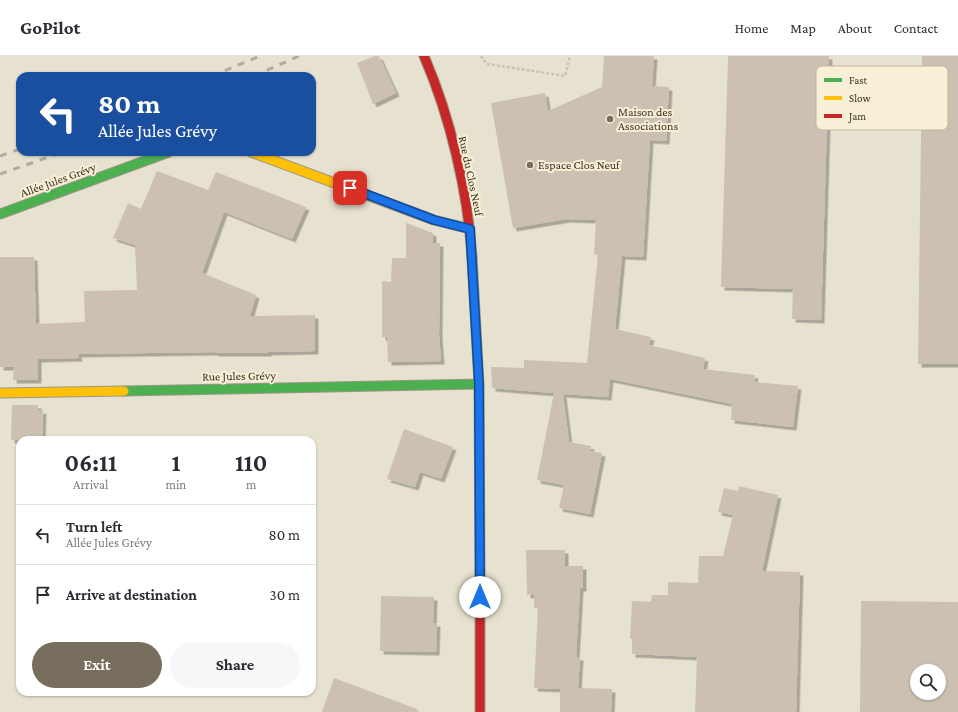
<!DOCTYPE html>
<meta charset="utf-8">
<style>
body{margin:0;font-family:"Crimson Pro",serif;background:#f7f7f7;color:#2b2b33;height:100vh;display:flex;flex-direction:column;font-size:15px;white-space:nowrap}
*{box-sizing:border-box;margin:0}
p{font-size:13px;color:#7c7c81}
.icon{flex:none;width:22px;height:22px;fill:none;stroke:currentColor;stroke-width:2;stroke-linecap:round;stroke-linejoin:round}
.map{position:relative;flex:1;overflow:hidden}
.sheet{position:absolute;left:16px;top:380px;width:300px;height:260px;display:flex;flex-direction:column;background:#fff;border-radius:12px;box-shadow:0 1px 3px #0004}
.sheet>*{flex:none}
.top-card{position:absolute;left:16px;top:16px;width:300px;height:84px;border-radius:12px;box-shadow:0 1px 3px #0004;background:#1a4fa0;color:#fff;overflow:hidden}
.controls{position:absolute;left:910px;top:608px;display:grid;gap:8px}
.controls a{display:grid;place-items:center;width:36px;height:36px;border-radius:50%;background:#fff;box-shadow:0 1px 3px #0004;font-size:20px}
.pin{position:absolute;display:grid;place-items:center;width:34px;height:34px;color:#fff;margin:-17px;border-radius:8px;box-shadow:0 2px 6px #0006}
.me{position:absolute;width:44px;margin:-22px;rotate:0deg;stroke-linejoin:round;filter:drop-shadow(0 0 3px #0008)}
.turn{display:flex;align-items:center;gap:14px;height:84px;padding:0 16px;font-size:18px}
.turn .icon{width:52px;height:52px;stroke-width:2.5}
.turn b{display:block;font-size:28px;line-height:34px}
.eta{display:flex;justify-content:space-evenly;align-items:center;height:68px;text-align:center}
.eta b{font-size:24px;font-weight:700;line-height:28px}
.primary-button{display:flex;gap:8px;margin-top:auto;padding:8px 16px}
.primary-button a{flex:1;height:46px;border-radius:24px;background:#786e5e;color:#fff;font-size:16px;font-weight:700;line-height:46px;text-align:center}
.primary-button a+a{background:#f7f7f7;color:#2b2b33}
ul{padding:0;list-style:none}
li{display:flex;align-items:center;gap:12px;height:60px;padding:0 16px;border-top:1px solid #e1e1e2}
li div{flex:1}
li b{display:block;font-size:15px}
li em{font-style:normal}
header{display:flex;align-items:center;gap:24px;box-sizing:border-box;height:56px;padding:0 20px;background:#fff;border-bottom:1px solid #e1e1e2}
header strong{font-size:19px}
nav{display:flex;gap:22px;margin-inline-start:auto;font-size:14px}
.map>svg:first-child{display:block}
.building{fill:#cbc0b1;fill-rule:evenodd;filter:url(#shadow)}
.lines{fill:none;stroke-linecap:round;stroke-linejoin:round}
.fast-casing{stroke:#9c9688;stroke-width:11}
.slow-casing{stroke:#9c9688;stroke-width:11}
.jam-casing{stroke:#9c9688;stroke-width:11}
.path{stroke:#c8c3b8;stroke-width:2.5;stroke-dasharray:3 2;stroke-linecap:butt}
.fast{stroke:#4caf50;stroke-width:9}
.slow{stroke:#ffc107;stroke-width:9}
.jam{stroke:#c62828;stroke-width:9}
.rail{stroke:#aeaba2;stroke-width:3;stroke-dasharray:7 7;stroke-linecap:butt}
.route-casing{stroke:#114b97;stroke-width:10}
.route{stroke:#1a73e8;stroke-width:7}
.poi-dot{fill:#786e5e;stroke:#f7f0d7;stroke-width:1.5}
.labels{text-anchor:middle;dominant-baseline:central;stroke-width:4;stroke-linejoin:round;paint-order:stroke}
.poi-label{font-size:12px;fill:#3d3020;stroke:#f7f0d7;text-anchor:start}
.street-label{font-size:12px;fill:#3d3020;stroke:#f7f0d7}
.key{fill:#f7f0d7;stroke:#bfb6a0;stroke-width:1}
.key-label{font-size:11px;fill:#3d3020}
</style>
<header>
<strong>GoPilot</strong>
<nav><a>Home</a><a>Map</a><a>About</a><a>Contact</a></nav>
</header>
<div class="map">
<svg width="958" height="656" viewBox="0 0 958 656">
<defs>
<filter id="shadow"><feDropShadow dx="3.5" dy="3.5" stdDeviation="0" flood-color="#0004"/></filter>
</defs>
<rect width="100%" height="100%" fill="#e7e2d0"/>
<path class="building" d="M375,0H379L396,37L373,48L357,7Z
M604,0H654L652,30L669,31L666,85L650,84L643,201L622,200L615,273L651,281L649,289L705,302L703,313L755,319L754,326L798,330L793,371L731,364L732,348L610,323L608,341L563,338L569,386L591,390L590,395L602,397L590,458L559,452L564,429L537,424L554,337L492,332L491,311L524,312V304L587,307L598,199L594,198L596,164L567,163L513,172L491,47L545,37L548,55L602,31Z
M728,0H829L821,264L792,263L793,233L721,231Z
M922,0H958V308H918Z
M157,115L208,134L216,116L306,151L292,183L224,156L202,217L256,239L250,260L315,259V295L268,296V297H215V296L78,298L79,302L38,303V324H13L14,311H0V201H34L36,268L85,266L84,235L137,234L135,189L113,182L128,147L141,153Z
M406,167L433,177V187H440L439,279L441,305L388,306L387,281H382V225L391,226L392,202H406Z
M12,349H38V355L43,354L42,384H11Z
M404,373L453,391L441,423L420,416L415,431L387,423Z
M739,430L778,439L762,515L800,516L796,656H695L697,601L632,598V583H630L632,545L651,546L652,539H668V526L698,527L699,500H723L733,459L718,456L724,432L738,435Z
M526,494H565V510H583V532H580L576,601H580L578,632L612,633L611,656H560V633L534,632L538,552H534V538L527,539Z
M381,540L434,541L433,567H437L436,596L380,595Z
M861,545L958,546V656H860ZM917,615H939V637H917Z
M334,622L417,653V656H322Z"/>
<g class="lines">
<g class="fast-casing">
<path id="fast" d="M0,158L169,96
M472,201L479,328L480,514
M124,335L479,328"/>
</g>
<g class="slow-casing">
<path id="slow" d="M251,96L434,164L470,173
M0,337L124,335"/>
</g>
<g class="jam-casing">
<path id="jam" d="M424,0C450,60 468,136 472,201
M480,514V656"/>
</g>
<path class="path" d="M481,0L487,8L565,20L570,0"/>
<use href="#fast" class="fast"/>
<use href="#slow" class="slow"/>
<use href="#jam" class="jam"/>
<path class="rail" d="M212,20L260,0
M254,20L299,0
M0,100L20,93
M0,118L63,96"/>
</g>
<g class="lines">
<g class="route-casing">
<path id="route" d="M350,132L434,164L470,173L479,328L480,541"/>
</g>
<use href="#route" class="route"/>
</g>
<g class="poi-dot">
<circle cx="610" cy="63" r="4"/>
<circle cx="530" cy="109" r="4"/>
</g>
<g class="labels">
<g class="poi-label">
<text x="618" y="56">Maison des<tspan x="618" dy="14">Associations</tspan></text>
<text x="538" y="109">Espace Clos Neuf</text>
</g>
<g class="street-label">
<text transform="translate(471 120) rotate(78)">Rue du Clos Neuf</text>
<text transform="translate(58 124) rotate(-20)">Allée Jules Grévy</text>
<text transform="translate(239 320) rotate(-1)">Rue Jules Grévy</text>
</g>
</g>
<rect x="816" y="10" width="132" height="64" rx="6" class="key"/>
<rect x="824" y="22" width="18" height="4" fill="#4caf50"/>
<rect x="824" y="40" width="18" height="4" fill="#ffc107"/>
<rect x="824" y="58" width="18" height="4" fill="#c62828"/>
<g class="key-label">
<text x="849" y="28">Fast</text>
<text x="849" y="46">Slow</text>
<text x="849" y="64">Jam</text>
</g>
</svg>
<div class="controls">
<a><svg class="icon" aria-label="search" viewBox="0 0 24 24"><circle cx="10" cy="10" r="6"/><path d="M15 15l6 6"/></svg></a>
</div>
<div class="pin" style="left:350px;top:132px;background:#d93025"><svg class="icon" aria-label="arrive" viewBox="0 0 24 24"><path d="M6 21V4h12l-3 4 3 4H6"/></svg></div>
<svg class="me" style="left:480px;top:541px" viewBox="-20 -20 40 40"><circle r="19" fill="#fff"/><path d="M0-13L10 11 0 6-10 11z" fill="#1a73e8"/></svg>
<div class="top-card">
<div class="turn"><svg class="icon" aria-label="left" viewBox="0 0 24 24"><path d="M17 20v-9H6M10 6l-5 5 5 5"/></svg><div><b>80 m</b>Allée Jules Grévy</div></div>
</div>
<section class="sheet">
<div class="eta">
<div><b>06:11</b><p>Arrival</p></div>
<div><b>1</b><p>min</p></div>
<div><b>110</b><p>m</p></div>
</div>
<ul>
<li><svg class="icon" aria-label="left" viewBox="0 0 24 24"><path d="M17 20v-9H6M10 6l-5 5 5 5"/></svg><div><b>Turn left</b><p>Allée Jules Grévy</p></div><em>80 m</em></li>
<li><svg class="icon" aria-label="arrive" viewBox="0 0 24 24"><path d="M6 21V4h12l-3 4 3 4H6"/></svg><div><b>Arrive at destination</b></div><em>30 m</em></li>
</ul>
<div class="primary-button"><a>Exit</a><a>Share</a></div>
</section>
</div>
